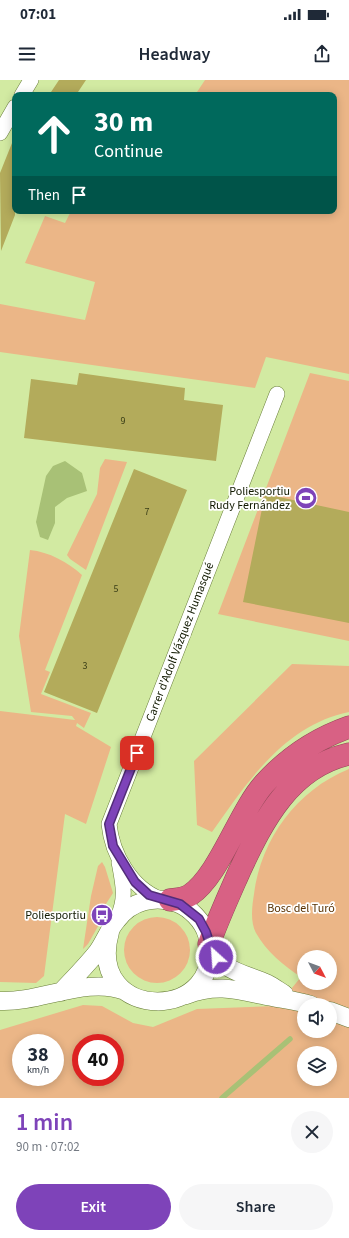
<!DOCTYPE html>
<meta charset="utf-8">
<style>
body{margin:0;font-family:"Source Sans 3",sans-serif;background:#f6f6f7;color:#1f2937;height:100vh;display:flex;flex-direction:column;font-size:15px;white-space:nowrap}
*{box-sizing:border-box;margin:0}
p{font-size:13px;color:#747a83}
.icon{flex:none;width:22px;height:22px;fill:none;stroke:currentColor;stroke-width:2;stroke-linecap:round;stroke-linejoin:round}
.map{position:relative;height:1018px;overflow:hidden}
.side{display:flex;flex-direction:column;background:#fff;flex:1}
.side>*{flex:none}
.hud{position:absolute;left:12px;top:12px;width:325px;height:122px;border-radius:8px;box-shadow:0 2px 10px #0003;background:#00695c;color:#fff;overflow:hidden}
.needle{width:26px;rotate:131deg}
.controls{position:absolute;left:297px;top:870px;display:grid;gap:8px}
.controls a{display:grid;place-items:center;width:40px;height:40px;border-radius:50%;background:#fff;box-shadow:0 2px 10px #0003;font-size:20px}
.speed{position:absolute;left:12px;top:954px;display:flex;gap:8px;font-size:20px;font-weight:700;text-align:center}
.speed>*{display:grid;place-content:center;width:52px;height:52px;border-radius:50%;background:#fff;box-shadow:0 2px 10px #0003;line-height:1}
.speed small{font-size:10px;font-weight:400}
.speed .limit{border:6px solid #d22;background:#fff;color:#111}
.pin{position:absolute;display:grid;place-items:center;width:34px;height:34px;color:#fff;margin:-17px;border-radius:8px;box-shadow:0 2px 6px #0006}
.me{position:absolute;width:44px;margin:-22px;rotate:334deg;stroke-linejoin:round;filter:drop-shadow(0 0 3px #0008)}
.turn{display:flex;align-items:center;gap:14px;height:84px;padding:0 16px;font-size:18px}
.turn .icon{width:52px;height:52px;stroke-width:2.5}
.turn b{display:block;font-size:28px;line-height:34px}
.then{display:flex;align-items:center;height:38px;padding:0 16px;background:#0003;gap:8px;font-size:15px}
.round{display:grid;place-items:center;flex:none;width:42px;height:42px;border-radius:21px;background:#f6f6f7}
.headline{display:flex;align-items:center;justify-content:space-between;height:68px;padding:0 16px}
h1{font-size:24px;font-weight:600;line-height:30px;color:#7e43b9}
.primary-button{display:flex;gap:8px;margin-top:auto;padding:8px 16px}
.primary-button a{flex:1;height:46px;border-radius:24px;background:#7e43b9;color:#fff;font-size:16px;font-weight:600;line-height:46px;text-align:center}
.primary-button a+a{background:#f6f6f7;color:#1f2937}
.status{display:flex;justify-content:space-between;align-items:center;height:28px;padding:0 20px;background:#fff;direction:ltr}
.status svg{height:11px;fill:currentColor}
header{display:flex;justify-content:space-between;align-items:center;height:52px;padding:0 16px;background:#fff;font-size:18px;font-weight:600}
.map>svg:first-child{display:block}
.green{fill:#ebb687;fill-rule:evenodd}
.water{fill:#a8c176}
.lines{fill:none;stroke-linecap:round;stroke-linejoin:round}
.stream{stroke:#a8c176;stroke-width:5.5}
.building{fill:#b3ab5b}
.minor-casing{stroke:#697e3a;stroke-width:16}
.tertiary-casing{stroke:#697e3a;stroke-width:19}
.motorway-casing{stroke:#924856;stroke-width:23}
.minor{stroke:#fff;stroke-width:15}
.tertiary{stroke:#fff;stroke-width:18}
.motorway{stroke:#d86184;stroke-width:22}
.route-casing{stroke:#522c78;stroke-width:10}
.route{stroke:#7e43b9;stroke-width:7}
.labels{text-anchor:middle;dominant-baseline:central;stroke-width:3.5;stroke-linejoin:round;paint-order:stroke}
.number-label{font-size:10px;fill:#3a3e17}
.poi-label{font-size:12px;fill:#111900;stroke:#fff;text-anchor:end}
.street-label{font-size:12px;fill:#111900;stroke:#fff}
.park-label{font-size:12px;fill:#593202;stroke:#fff}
</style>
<div class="status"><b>07:01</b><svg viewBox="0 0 49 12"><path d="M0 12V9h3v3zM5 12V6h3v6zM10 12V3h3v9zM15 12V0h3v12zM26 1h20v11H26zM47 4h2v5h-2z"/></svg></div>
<header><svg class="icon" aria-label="menu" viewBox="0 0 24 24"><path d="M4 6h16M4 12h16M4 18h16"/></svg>Headway<svg class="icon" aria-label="share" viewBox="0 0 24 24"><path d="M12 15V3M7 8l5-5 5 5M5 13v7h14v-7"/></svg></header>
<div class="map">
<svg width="349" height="1018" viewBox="0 0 349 1018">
<rect width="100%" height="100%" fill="#d2eaa2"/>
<path class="green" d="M205,0H349V294L266,277L255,308L0,272V224L85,240L95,202L25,183L45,136L65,143L71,131H334V15H195Z
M310,293L349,301V561L218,534Z
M105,379L127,382L86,490L70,479L67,475L97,414L100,388Z
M30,470C49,472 68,482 82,495L45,590L50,592L41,614L91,633L84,648L77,643L76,646L111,667L86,744L65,734L44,896L36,903L0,902V631L75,640L72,636L31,632L19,556Z
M292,584L349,586V632C285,645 247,702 212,752L197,745L194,681Z
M349,689V1018H0V950L83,925L102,926L133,943L153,947L197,929L277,926L301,897C284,886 266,871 256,853C250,842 252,826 254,814C261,759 297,710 349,689ZM304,877H330V903H304ZM304,925H330V951H304ZM21,963H55V997H21ZM81,963H115V997H81ZM304,973H330V999H304Z
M102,782L105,787L113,813L97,838L101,841L88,864L83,869L91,816L98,786Z
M124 870a33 33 0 1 1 66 0a33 33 0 1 1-66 0Z"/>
<path class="water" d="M65,381L82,393L87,411L67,418L55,427V443L48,460L40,457L36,442L46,396L53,386Z"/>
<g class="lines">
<path class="stream" d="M222,1018L290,959"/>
</g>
<path class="building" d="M59,0H86L76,15H49Z
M14,58L15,135L1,171L0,93Z
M79,293L185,308L184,320L223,325L216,381L24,358L31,299L77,305Z
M134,389L187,410L97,633L44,612Z
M265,414L349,432V543L243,522Z"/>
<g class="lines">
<g class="minor-casing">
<path id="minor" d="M22,15L31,0
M0,53L15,27
M160,819C131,808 112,774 109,744L277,314
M117,839C127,819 123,803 119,782"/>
</g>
<g class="tertiary-casing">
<path id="tertiary" d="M209,864C222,893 242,892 268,904C274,907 279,911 284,914
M61,912C74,898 87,885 98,871C105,861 109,849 117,840C131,821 155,815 177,823C190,828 203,841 207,855C230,943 84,945 110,852
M186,915C215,904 234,909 262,915C279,919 294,920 311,925
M0,921C40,923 87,896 125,911
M330,931L349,938"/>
</g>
<g class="motorway-casing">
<path id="motorway" d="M170,820C177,819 184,819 190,815C219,796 239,732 264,704C288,677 315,659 349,647
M209,864C218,839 229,815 240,790C263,741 290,687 349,674"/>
</g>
<use href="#minor" class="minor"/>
<use href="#tertiary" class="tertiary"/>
<use href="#motorway" class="motorway"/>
</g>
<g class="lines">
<g class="route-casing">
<path id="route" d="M137,673L109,744L113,766L135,802L149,815L180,824L199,839L206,852L212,871L216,877"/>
</g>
<use href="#route" class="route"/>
</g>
<defs>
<g id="stadium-disc" transform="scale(1.15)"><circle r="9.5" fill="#7e43b9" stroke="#fff"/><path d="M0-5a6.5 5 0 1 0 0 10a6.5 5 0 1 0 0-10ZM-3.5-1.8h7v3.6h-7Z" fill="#fff"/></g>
<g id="bus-disc" transform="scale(1.15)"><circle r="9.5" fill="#7e43b9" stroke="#fff"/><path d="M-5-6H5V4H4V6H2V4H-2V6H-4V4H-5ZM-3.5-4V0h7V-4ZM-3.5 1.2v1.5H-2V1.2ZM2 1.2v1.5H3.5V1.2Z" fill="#fff"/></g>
</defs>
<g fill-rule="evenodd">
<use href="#stadium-disc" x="306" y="418"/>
<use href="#bus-disc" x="102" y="835"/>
</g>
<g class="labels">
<g class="number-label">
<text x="123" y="341">9</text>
<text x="147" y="432">7</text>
<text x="116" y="509">5</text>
<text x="85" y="586">3</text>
</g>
<g class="poi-label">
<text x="290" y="411">Poliesportiu<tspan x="290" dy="14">Rudy Fernández</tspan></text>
<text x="86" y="835">Poliesportiu</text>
</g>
<g class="street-label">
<text transform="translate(180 562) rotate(-69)">Carrer d'Adolf Vázquez Humasqué</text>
</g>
<g class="park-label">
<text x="301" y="828">Bosc del Turó</text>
</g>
</g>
</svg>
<div class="controls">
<a><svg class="needle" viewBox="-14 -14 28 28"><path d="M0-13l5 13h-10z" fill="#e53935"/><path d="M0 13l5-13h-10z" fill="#747a83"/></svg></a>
<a><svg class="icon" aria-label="sound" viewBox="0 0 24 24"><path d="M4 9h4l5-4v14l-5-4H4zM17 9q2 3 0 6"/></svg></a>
<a><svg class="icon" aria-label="layers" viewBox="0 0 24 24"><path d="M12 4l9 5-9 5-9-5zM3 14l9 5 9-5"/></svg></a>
</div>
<div class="speed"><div>38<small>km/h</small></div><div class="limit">40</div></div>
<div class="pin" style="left:137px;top:673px;background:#d93025"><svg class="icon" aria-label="arrive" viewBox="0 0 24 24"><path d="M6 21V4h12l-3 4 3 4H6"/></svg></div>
<svg class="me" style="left:216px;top:877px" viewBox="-20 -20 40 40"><circle r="17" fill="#7e43b9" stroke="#fff" stroke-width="3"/><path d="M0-11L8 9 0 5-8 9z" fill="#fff"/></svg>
<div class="hud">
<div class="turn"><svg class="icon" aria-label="ahead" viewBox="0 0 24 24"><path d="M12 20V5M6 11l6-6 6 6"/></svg><div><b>30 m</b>Continue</div></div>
<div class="then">Then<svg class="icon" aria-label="arrive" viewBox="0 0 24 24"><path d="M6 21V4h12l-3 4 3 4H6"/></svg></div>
</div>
</div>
<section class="side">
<div class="headline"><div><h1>1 min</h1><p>90 m · 07:02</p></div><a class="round"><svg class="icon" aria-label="close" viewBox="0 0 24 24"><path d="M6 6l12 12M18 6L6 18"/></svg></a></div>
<div class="primary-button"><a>Exit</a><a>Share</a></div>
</section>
